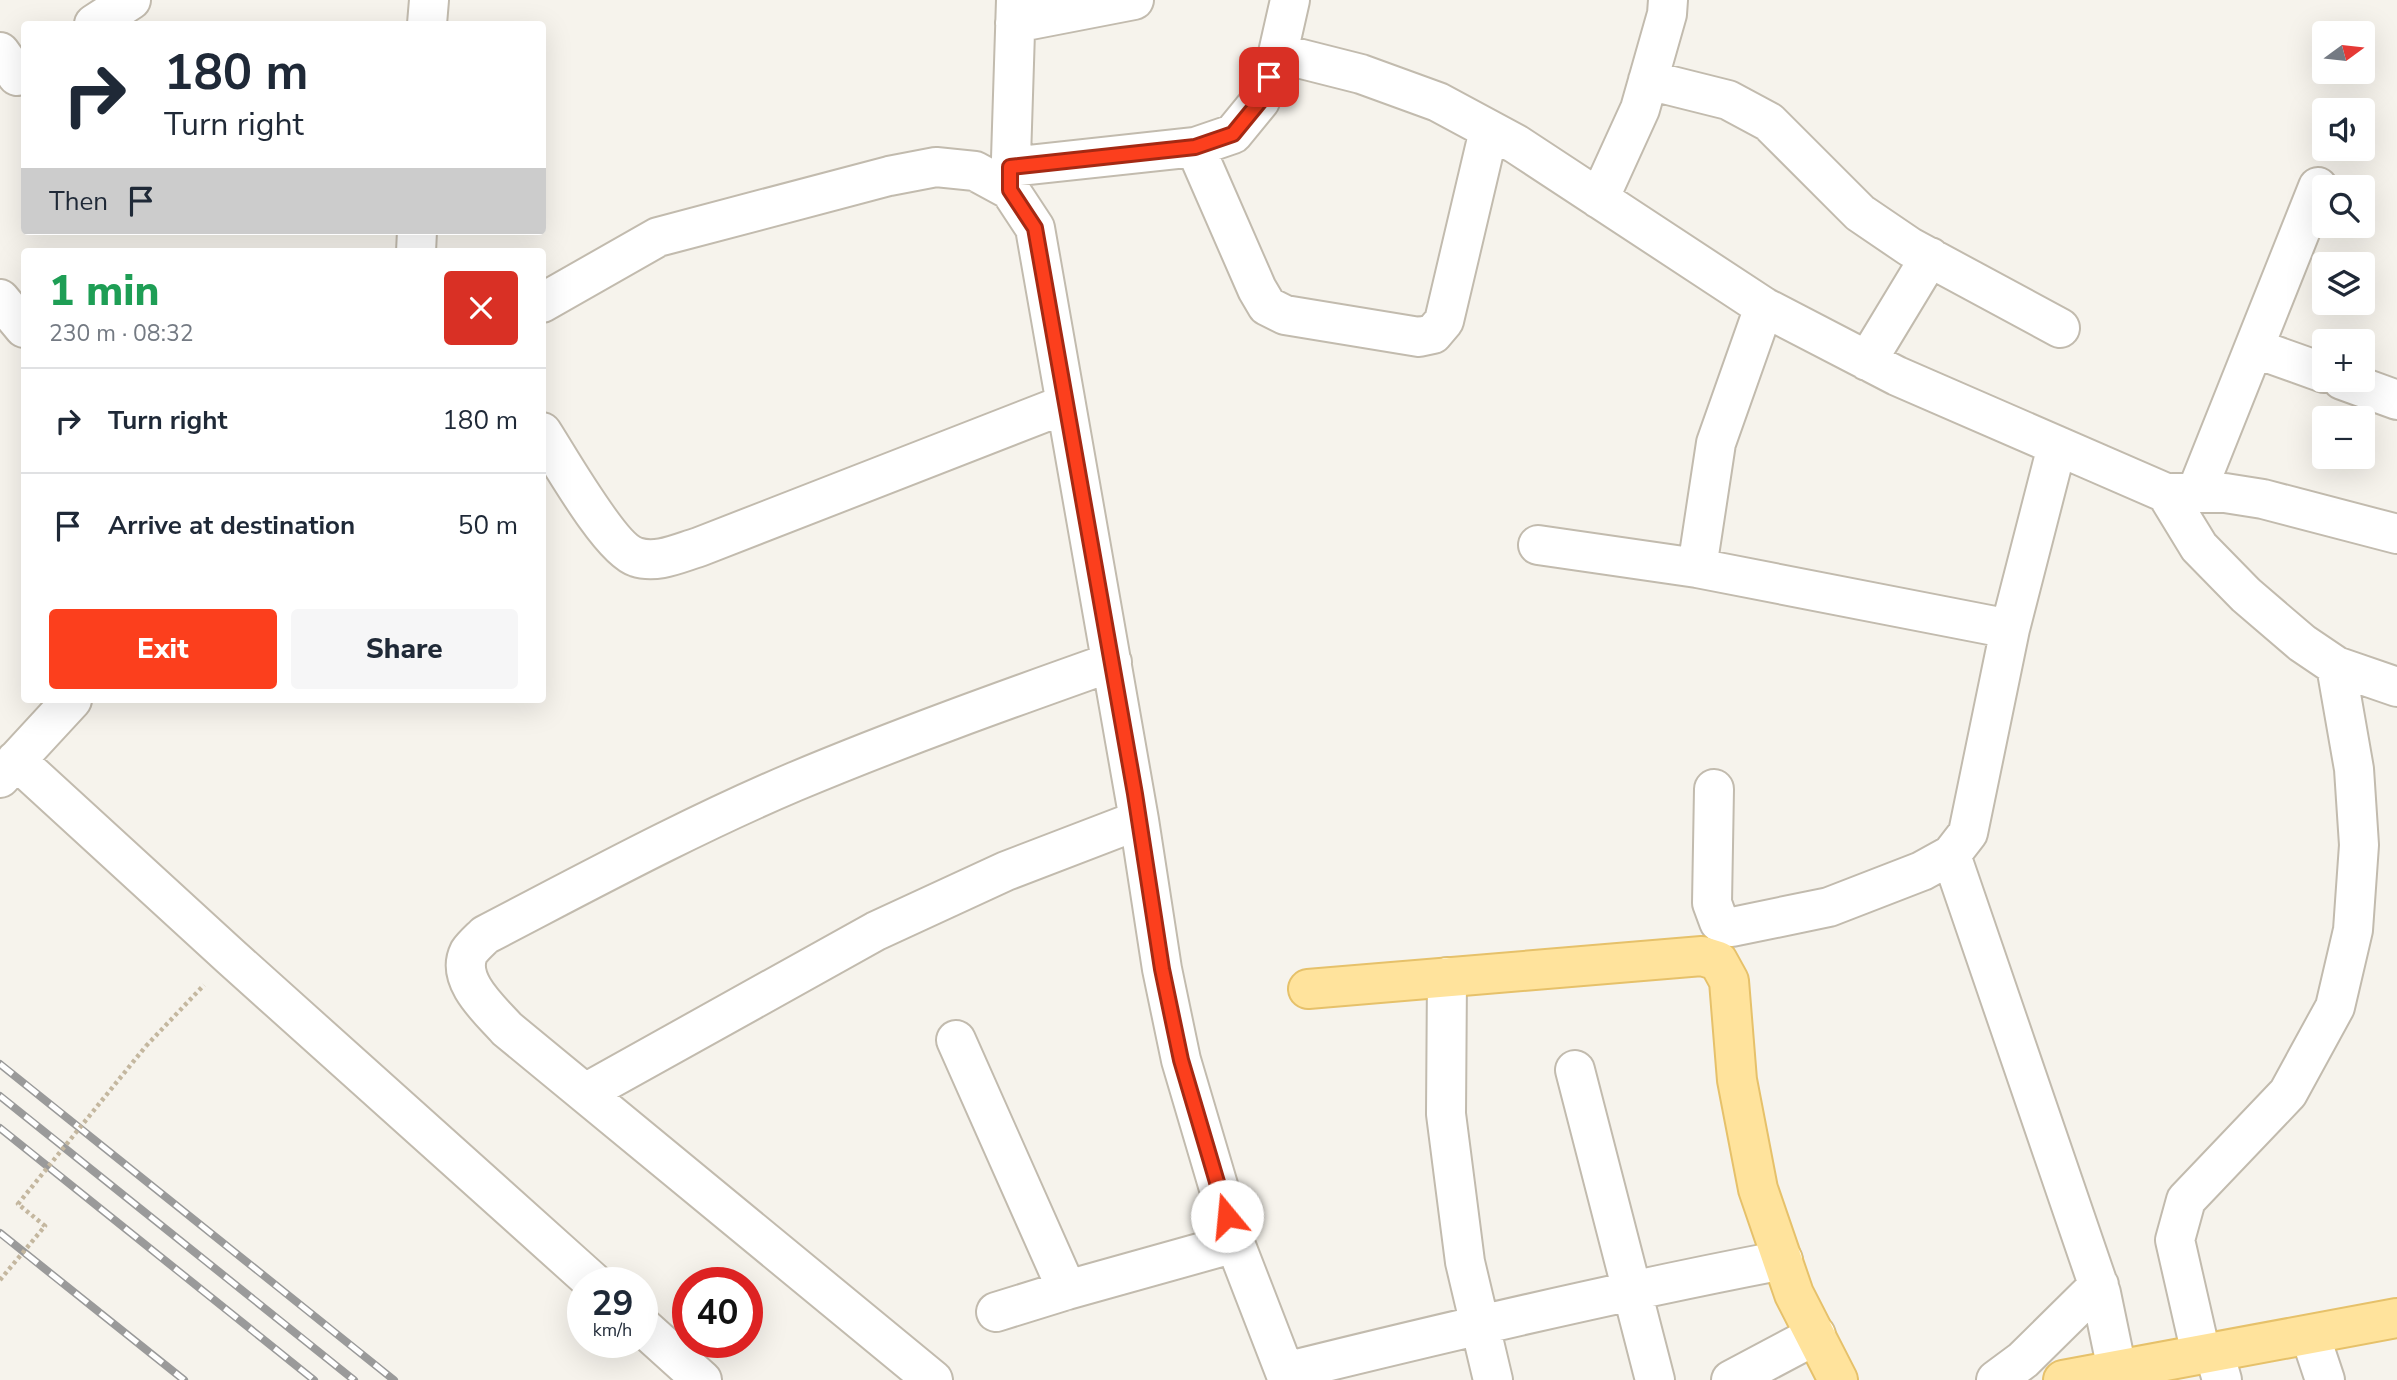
<!DOCTYPE html>
<meta charset="utf-8">
<style>
body{margin:0;font-family:"Nunito Sans",sans-serif;background:#f6f6f7;color:#1f2937;height:100vh;display:flex;flex-direction:column;font-size:26px;white-space:nowrap}
*{box-sizing:border-box;margin:0}
p{font-size:23px;color:#747a83}
.icon{flex:none;width:38px;height:38px;fill:none;stroke:currentColor;stroke-width:2;stroke-linecap:round;stroke-linejoin:round}
.map{position:relative;flex:1;overflow:hidden}
.drawer{position:absolute;left:21px;top:248px;width:525px;height:455px;display:flex;flex-direction:column;background:#fff;border-radius:7px;box-shadow:0 7px 28px #0002}
.drawer>*{flex:none}
.hud{position:absolute;left:21px;top:21px;width:525px;height:214px;border-radius:7px;box-shadow:0 7px 28px #0002;background:#fff;color:#1f2937;overflow:hidden}
.needle{width:46px;rotate:75deg}
.controls{position:absolute;left:2312px;top:21px;display:grid;gap:14px}
.controls a{display:grid;place-items:center;width:63px;height:63px;border-radius:7px;background:#fff;box-shadow:0 7px 28px #0002;font-size:35px}
.speed{position:absolute;left:567px;top:1267px;display:flex;gap:14px;font-size:35px;font-weight:700;text-align:center}
.speed>*{display:grid;place-content:center;width:91px;height:91px;border-radius:50%;background:#fff;box-shadow:0 7px 28px #0002;line-height:1}
.speed small{font-size:18px;font-weight:400}
.speed .limit{border:10px solid #d22;background:#fff;color:#111}
.pin{position:absolute;display:grid;place-items:center;width:60px;height:60px;color:#fff;margin:-30px;border-radius:14px;box-shadow:0 4px 10px #0006}
.me{position:absolute;width:77px;margin:-38px;rotate:343deg;stroke-linejoin:round;filter:drop-shadow(0 0 5px #0008)}
.turn{display:flex;align-items:center;gap:24px;height:147px;padding:0 28px;font-size:32px}
.turn .icon{width:91px;height:91px;stroke-width:2.5}
.turn b{display:block;font-size:49px;line-height:60px}
.then{display:flex;align-items:center;height:66px;padding:0 28px;background:#0003;gap:14px;font-size:26px}
.round{display:grid;place-items:center;flex:none;width:74px;height:74px;border-radius:7px;background:#f6f6f7}
.overview{display:flex;align-items:center;justify-content:space-between;height:119px;padding:0 28px}
h1{font-size:42px;font-weight:800;line-height:52px;color:#1e9e55}
.action{display:flex;gap:14px;margin-top:auto;padding:14px 28px}
.action a{flex:1;height:80px;border-radius:7px;background:#fc3f1d;color:#fff;font-size:28px;font-weight:800;line-height:80px;text-align:center}
.action a+a{background:#f6f6f7;color:#1f2937}
ul{padding:0;list-style:none}
li{display:flex;align-items:center;gap:21px;height:105px;padding:0 28px;border-top:2px solid #e0e1e3}
li div{flex:1}
li b{display:block;font-size:26px}
li em{font-style:normal}
.map>svg:first-child{display:block}
.lines{fill:none;stroke-linecap:round;stroke-linejoin:round}
.minor-casing{stroke:#c2bbae;stroke-width:42}
.major-casing{stroke:#e6c16a;stroke-width:42}
.path{stroke:#c4b79f;stroke-width:4.5;stroke-dasharray:3.5 3.5;stroke-linecap:butt}
.minor{stroke:#fff;stroke-width:38}
.major{stroke:#ffe39c;stroke-width:38}
.rail-casing{stroke:#9a9a9a;stroke-width:8}
.rail{stroke:#fff;stroke-width:5;stroke-dasharray:16;stroke-linecap:butt}
.path-bridge{stroke:#c4b79f;stroke-width:4.5;stroke-dasharray:3.5 3.5;stroke-linecap:butt}
.route-casing{stroke:#a42913;stroke-width:18}
.route{stroke:#fc3f1d;stroke-width:12}
</style>
<div class="map">
<svg width="2397" height="1380" viewBox="0 0 2397 1380">
<rect width="100%" height="100%" fill="#f6f3ec"/>
<g class="lines">
<g class="minor-casing">
<path id="minor" d="M1015,23L1134,0
M94,24L131,0
M427,24L429,0
M0,52L17,76
M1278,53L1361,74L1438,102L1516,144L1764,307L1897,376L2166,493L2199,547L2246,595L2302,643L2336,666L2397,687
M1648,80L1728,100L1769,122L1860,213L1910,247L2060,328
M1195,147L1257,289L1267,306L1285,315L1419,337L1433,334L1444,321L1489,130
M1010,167L1195,147L1233,134L1260,101L1278,53L1290,0
M1010,190L1016,0
M1599,199L1640,109L1667,14L1668,0
M416,252L417,231
M0,299L24,328
M542,303L658,237L889,176L936,167L975,171L1010,190L1035,228L1139,820L1162,969L1181,1060L1235,1243L1288,1380
M2254,348L2324,373
M1867,361L1930,257
M2342,380L2397,400
M542,432C559,458 610,549 636,557C657,564 679,553 699,547L1066,404
M2172,493H2225L2263,499L2397,534
M2196,493L2318,187
M1538,545L1697,568L2010,629
M1697,568L1716,443L1764,307
M16,760L231,957L594,1283
M0,778L72,700
M1714,789L1712,903L1719,922L1732,927L1829,907L1922,871L1951,855L1968,833L2010,629L2057,446
M1951,855L2101,1293L2117,1370
M1447,977L1446,1114L1465,1262L1493,1380
M956,1040L1067,1290
M1575,1070L1655,1380
M585,1093L876,931L1006,871L1139,820
M996,1312L1067,1290L1235,1243
M642,1326L702,1380
M2310,1335L2325,1380
M2214,1352L2222,1380
M2201,1354L2175,1240L2186,1200L2288,1093L2335,1007L2353,930L2359,845L2354,769L2336,666
M1285,1372C1450,1331 1616,1292 1783,1260
M933,1380L507,1029C490,1010 455,980 469,952C473,946 480,940 485,935C587,882 688,827 794,782C899,738 1005,700 1112,662
M1731,1380L1816,1335
M1996,1380L2023,1360L2099,1285"/>
</g>
<g class="major-casing">
<path id="major" d="M1308,989L1702,956L1718,961L1729,981L1737,1080L1758,1189L1794,1294L1838,1380
M2063,1380L2397,1318"/>
</g>
<path class="path" d="M146,1046L204,985"/>
<use href="#minor" class="minor"/>
<use href="#major" class="major"/>
<g class="rail-casing">
<path id="rail" d="M0,1064L394,1380
M0,1096L354,1380
M0,1128L314,1380
M0,1233L184,1380"/>
</g>
<use href="#rail" class="rail"/>
<path class="path-bridge" d="M0,1280L45,1226L18,1204L146,1046"/>
</g>
<g class="lines">
<g class="route-casing">
<path id="route" d="M1227,1216L1181,1060L1162,969L1135,794L1035,228L1010,190V167L1195,147L1233,134L1260,101L1269,77"/>
</g>
<use href="#route" class="route"/>
</g>
</svg>
<div class="controls">
<a><svg class="needle" viewBox="-14 -14 28 28"><path d="M0-13l5 13h-10z" fill="#e53935"/><path d="M0 13l5-13h-10z" fill="#747a83"/></svg></a>
<a><svg class="icon" aria-label="sound" viewBox="0 0 24 24"><path d="M4 9h4l5-4v14l-5-4H4zM17 9q2 3 0 6"/></svg></a>
<a><svg class="icon" aria-label="search" viewBox="0 0 24 24"><circle cx="10" cy="10" r="6"/><path d="M15 15l6 6"/></svg></a>
<a><svg class="icon" aria-label="layers" viewBox="0 0 24 24"><path d="M12 4l9 5-9 5-9-5zM3 14l9 5 9-5"/></svg></a>
<a>+</a>
<a>−</a>
</div>
<div class="speed"><div>29<small>km/h</small></div><div class="limit">40</div></div>
<div class="pin" style="left:1269px;top:77px;background:#d93025"><svg class="icon" aria-label="arrive" viewBox="0 0 24 24"><path d="M6 21V4h12l-3 4 3 4H6"/></svg></div>
<svg class="me" style="left:1227px;top:1216px" viewBox="-20 -20 40 40"><circle r="19" fill="#fff"/><path d="M0-13L10 11 0 6-10 11z" fill="#fc3f1d"/></svg>
<div class="hud">
<div class="turn"><svg class="icon" aria-label="right" viewBox="0 0 24 24"><path d="M7 20v-9h11M14 6l5 5-5 5"/></svg><div><b>180 m</b>Turn right</div></div>
<div class="then">Then<svg class="icon" aria-label="arrive" viewBox="0 0 24 24"><path d="M6 21V4h12l-3 4 3 4H6"/></svg></div>
</div>
<section class="drawer">
<div class="overview"><div><h1>1 min</h1><p>230 m · 08:32</p></div><a class="round" style="background:#d93025;color:#fff"><svg class="icon" aria-label="close" viewBox="0 0 24 24"><path d="M6 6l12 12M18 6L6 18"/></svg></a></div>
<ul>
<li><svg class="icon" aria-label="right" viewBox="0 0 24 24"><path d="M7 20v-9h11M14 6l5 5-5 5"/></svg><div><b>Turn right</b></div><em>180 m</em></li>
<li><svg class="icon" aria-label="arrive" viewBox="0 0 24 24"><path d="M6 21V4h12l-3 4 3 4H6"/></svg><div><b>Arrive at destination</b></div><em>50 m</em></li>
</ul>
<div class="action"><a>Exit</a><a>Share</a></div>
</section>
</div>
